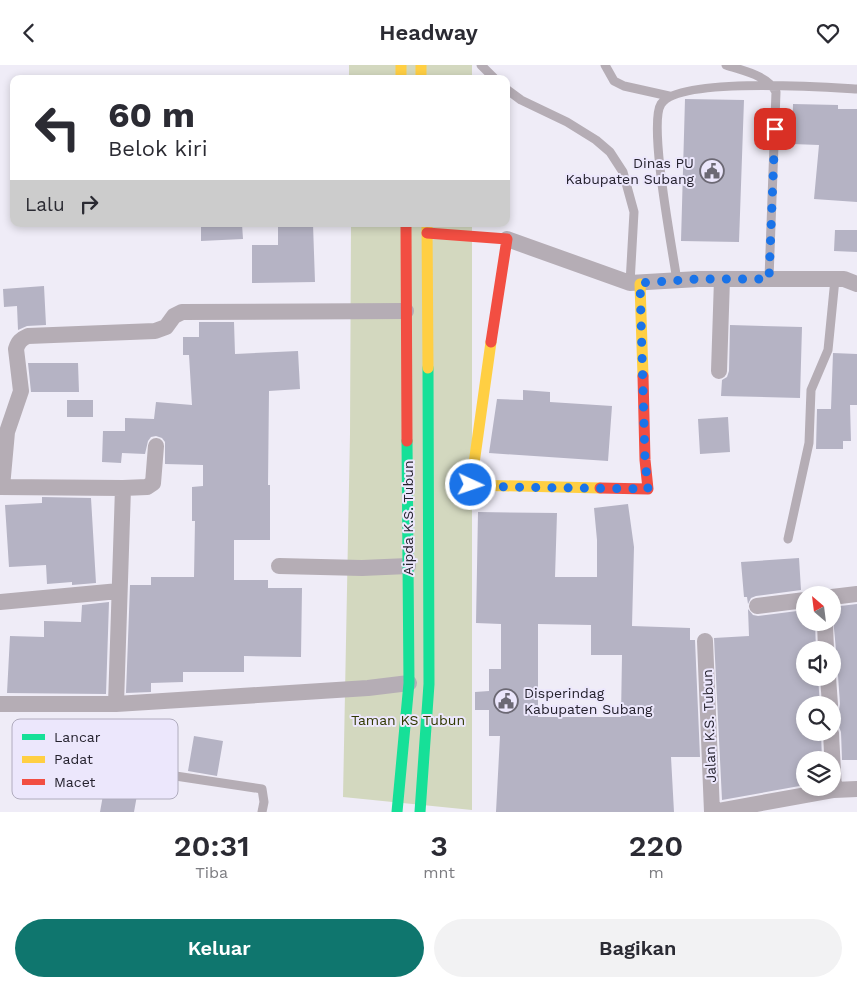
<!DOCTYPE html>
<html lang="id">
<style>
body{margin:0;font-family:"Work Sans",sans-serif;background:#f2f2f3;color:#2b2b33;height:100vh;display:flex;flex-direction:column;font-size:19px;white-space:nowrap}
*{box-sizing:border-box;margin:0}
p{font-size:16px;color:#7c7c81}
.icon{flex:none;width:28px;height:28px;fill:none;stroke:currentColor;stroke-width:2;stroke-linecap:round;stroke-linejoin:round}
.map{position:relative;height:747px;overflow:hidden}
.sheet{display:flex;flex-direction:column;background:#fff;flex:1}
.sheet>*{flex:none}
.guide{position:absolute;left:10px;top:10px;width:500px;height:152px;border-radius:10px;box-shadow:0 2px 8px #0003;background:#fff;color:#2b2b33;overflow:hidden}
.needle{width:32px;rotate:332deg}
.controls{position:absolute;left:796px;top:521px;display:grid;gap:10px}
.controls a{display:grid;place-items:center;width:45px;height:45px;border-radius:50%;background:#fff;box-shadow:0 2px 8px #0003;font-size:25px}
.pin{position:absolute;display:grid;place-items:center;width:42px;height:42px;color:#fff;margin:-21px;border-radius:10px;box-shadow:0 2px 8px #0006}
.me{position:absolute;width:55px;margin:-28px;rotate:93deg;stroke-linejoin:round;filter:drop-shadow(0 0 4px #0008)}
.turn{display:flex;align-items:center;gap:18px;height:105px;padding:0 15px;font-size:22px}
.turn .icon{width:65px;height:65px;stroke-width:2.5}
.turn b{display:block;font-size:35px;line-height:42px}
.then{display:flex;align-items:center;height:48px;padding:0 15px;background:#0003;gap:10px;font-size:19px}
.eta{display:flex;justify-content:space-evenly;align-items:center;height:85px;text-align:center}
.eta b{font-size:30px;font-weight:600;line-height:35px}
.primary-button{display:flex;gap:10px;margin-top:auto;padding:10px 15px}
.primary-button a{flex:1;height:58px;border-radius:30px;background:#0f766e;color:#fff;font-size:20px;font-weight:600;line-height:58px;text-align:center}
.primary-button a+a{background:#f2f2f3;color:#2b2b33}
header{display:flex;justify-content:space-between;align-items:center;height:65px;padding:0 15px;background:#fff;font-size:22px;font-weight:600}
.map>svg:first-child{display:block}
.green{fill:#d3d8bf}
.building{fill:#b5b3c4;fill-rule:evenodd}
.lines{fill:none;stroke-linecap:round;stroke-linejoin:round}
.lane{stroke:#b5adb5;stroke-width:9}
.street{stroke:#b5adb5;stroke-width:16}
.fast{stroke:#16e098;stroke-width:11}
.slow{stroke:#ffcf43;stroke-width:11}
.jam{stroke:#f24e42;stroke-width:11}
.route{stroke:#1a73e8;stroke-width:9;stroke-dasharray:0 16.2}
.labels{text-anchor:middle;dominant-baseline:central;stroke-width:4;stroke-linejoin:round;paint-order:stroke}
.poi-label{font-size:14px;fill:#25222e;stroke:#ece7fc;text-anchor:end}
.street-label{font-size:14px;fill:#25222e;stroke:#ece7fc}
.park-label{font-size:14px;fill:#313901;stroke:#ece7fc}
.key{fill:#ece7fc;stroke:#b0acbe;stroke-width:1}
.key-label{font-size:14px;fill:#25222e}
</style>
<header><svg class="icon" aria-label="back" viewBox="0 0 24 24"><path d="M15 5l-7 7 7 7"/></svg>Headway<svg class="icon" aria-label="heart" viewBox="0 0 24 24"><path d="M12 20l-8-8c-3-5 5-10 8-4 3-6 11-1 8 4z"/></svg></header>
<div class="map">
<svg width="857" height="747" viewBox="0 0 857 747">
<rect width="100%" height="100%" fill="#efecf7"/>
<path class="green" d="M349,0H472V14H349Z
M351,159H472V745L343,732L350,369Z"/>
<path class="building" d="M685,34L744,35L739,177L681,176Z
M793,39L838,40V44H857V137L814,134L819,80L792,79Z
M201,159H242L243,174L201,176Z
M278,159H313L315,217L252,218V180H278Z
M835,165H857V187L834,186Z
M44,221L46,260L27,261L18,265L17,241L4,242L3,224Z
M199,257H234L235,289L298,286L300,324L269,326L268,420H270V475H234V515H268V523H302L301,592L244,591V607H183V617L151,618V627L126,628L130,520H151V512H194L195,456H192V422L203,421V400L165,399V377L162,373L156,371L151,372L148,376L145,389L122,388L121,398L102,397L103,366H125V353L154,354L156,337L192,340L189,290H183V272H199Z
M730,260L802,262L800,333L721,331L722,315L727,312L729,306Z
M833,288L857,289V340H850L851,376H843V384H816L817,344H831Z
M28,298H78L79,327H31Z
M523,325L550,327V337L612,341L608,396L489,388L497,334L523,335Z
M67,335H93V352H67Z
M728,352L730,387L700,389L698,354Z
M42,432L91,433L96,518L72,520V517L47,519L46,500L9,502L5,440L42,438Z
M628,439L634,482L632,561L690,563V575H695L700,692H671L674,747H496L500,671H489V645H475V627L489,626V604H501V559L476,558L478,447L557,448L555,512H597V475L594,443ZM538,559L591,560V590H622L621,652H538Z
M799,493L801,525L756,531L751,533L748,539L747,532H744L741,497Z
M109,537L106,629L7,628L10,571L44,572V556L81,557L82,540Z
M857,539V695H842L841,667L839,662L832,658V649L839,645L840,639L838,611L836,606L832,603V592L836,585L832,542Z
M748,544L753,550L758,551L805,545V558H815L816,585H805V612H818L820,640H805V668H821L822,695H805V720L722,735L714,573L749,571Z
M120,659L163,667L156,702L147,701L146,709L141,708L134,747H100L107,708L111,709Z
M194,671L223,676L217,711L188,706Z"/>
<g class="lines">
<path class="lane" d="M481,0L495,14
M605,0L614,16L624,21L669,31
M726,0C743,6 767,10 776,27L769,213
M506,24L521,35L567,57L596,75L610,87L623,107L634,147L630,218
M677,216C673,187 648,59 661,39C679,12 823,22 857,24
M788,474L809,378L811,325L828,285L835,214
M169,710L262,724L264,737L262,747"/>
<path class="street" d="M507,174L630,218L698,214H844L857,219
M719,306L722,214
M0,422L123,423L116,639
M2,422L7,367L21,326L16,284C18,277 21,274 28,271L155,266L166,262L174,251L182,247L406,246
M123,423L147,422L153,418L156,381
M279,501L362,503L408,501
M832,532L857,529
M0,537L119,526
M757,541L805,535
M825,558L826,585
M705,576L712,747
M828,612L830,640
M0,639H116L368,623L409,618
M834,725L857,724
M712,747L834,725L831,668"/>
<path class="fast" d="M397,747L409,618L407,376
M420,747L429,619L428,303"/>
<path class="slow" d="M401,0V14
M421,0V14
M427,159L428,303
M640,219L643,311
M491,277L471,420L600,423"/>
<path class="jam" d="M406,159L407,376
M427,168L507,174L491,277
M600,423L648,424L645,395L643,311"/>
</g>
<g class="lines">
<path class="route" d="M471,420L507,422L648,424L645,395L640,218L698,214H769L775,64"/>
</g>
<defs>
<g id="civic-ring" transform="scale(1.25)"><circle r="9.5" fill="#ece7fc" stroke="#6c6974" stroke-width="1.5"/><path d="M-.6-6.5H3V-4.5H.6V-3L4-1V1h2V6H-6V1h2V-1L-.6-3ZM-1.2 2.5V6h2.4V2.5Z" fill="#6c6974"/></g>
</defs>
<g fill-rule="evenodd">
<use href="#civic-ring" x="712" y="106"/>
<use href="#civic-ring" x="506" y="636"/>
</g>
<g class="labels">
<g class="poi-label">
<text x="694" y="98">Dinas PU<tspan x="694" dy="16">Kabupaten Subang</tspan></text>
<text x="524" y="628" text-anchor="start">Disperindag<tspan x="524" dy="16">Kabupaten Subang</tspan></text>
</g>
<g class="street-label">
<text transform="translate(408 453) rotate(-90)">Aipda K.S. Tubun</text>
<text transform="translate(709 661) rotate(-92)">Jalan K.S. Tubun</text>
</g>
<g class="park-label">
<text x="408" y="655">Taman KS Tubun</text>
</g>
</g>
<rect x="12" y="654" width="166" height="80" rx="8" class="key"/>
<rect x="22" y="669" width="23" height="6" fill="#16e098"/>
<rect x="22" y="691" width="23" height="7" fill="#ffcf43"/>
<rect x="22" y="714" width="23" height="6" fill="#f24e42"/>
<g class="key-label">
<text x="54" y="677">Lancar</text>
<text x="54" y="699">Padat</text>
<text x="54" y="722">Macet</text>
</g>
</svg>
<div class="controls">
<a><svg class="needle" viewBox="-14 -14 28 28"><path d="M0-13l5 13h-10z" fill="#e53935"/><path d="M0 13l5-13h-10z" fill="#7c7c81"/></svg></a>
<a><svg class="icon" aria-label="sound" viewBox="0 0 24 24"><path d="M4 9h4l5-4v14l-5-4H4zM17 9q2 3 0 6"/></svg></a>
<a><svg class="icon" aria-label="search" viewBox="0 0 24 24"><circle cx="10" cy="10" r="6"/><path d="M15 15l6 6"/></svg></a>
<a><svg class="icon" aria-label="layers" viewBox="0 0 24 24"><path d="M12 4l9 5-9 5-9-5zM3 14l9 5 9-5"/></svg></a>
</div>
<div class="pin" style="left:775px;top:64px;background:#d93025"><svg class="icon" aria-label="arrive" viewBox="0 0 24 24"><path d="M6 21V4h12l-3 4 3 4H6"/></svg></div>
<svg class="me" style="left:471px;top:420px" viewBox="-20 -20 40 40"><circle r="17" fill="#1a73e8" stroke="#fff" stroke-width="3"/><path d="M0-11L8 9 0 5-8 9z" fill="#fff"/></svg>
<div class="guide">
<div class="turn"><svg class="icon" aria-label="left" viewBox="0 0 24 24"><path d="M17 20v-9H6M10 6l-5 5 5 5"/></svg><div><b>60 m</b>Belok kiri</div></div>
<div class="then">Lalu<svg class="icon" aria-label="right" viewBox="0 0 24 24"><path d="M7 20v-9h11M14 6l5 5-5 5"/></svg></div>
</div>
</div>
<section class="sheet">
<div class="eta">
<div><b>20:31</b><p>Tiba</p></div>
<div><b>3</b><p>mnt</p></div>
<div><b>220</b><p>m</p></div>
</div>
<div class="primary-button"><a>Keluar</a><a>Bagikan</a></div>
</section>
